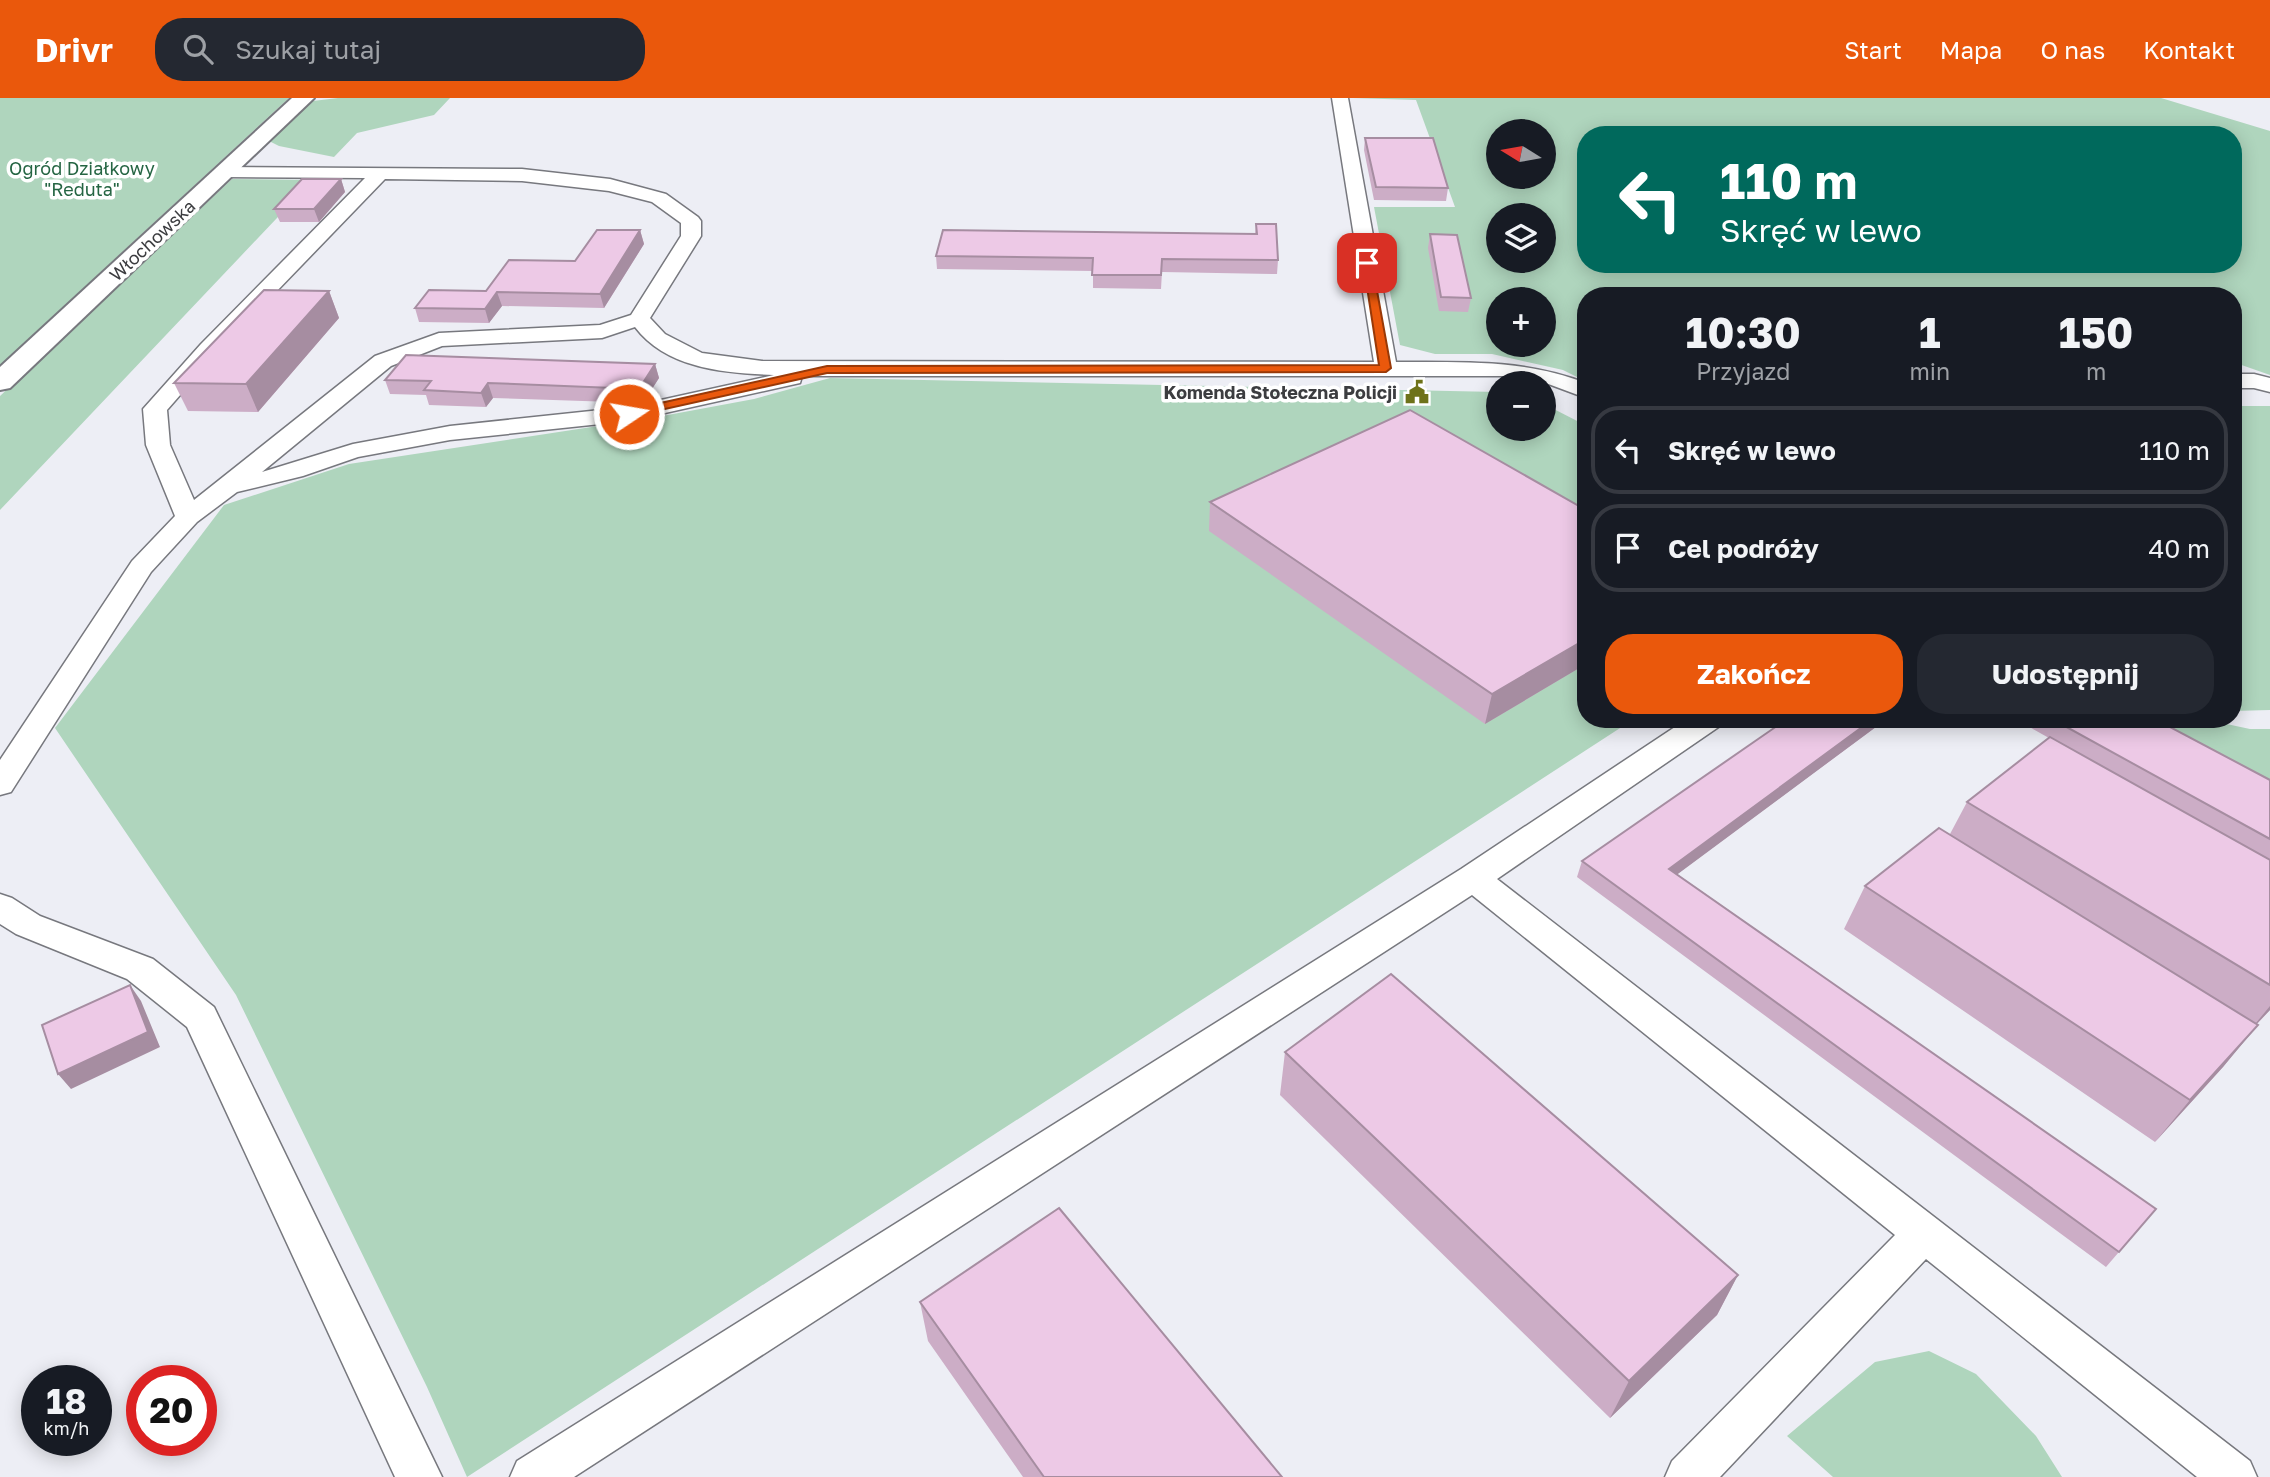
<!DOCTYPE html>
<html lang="pl">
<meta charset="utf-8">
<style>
body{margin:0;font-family:"Golos Text",sans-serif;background:#242831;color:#f1f3f6;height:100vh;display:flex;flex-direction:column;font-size:26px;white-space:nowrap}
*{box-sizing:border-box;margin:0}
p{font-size:23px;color:#9ea1a6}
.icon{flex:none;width:38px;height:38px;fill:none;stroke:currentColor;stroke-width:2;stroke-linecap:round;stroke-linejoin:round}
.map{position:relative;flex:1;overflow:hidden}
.panel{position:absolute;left:1577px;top:189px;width:665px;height:441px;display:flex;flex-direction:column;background:#171b24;border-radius:28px;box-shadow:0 4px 18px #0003}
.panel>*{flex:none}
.top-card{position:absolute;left:1577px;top:28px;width:665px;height:147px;border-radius:28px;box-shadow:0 4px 18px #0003;background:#00695c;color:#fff;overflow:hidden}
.needle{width:46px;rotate:281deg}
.tools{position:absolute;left:1486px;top:21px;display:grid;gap:14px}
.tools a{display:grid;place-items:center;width:70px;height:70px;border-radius:50%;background:#171b24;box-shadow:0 4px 18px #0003;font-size:35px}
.speed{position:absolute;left:21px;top:1267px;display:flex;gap:14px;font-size:35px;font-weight:700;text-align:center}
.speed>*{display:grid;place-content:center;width:91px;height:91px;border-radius:50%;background:#171b24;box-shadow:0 4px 18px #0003;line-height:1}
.speed small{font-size:18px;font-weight:400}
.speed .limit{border:10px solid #d22;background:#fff;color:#111}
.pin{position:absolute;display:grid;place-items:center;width:60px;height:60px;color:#fff;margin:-30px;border-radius:14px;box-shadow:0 4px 10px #0006}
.me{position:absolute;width:77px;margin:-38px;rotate:78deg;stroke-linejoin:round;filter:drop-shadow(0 0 5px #0008)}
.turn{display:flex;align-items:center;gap:24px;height:147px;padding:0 28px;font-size:32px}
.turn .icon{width:91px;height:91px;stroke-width:2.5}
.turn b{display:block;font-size:49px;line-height:60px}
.eta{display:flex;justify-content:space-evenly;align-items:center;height:119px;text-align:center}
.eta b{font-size:42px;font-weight:700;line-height:49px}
.action{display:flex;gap:14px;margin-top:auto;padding:14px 28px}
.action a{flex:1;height:80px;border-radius:28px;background:#ea580c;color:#fff;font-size:28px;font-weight:700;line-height:80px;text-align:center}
.action a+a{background:#242831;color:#f1f3f6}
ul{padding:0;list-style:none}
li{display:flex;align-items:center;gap:21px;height:88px;margin:0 14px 10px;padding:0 14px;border:4px solid #363941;border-radius:28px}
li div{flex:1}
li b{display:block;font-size:26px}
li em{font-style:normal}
header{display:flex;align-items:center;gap:42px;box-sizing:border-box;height:98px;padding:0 35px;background:#ea580c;color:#fff}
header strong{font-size:33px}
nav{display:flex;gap:38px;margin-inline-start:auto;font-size:24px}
.search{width:490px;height:63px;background:#242831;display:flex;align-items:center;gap:18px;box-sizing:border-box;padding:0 24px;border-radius:28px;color:#9ea1a6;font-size:26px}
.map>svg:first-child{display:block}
.green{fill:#afd5bd;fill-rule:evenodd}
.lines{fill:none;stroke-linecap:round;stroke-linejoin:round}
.service-casing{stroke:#77787e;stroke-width:3}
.minor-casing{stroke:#77787e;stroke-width:4}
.service{fill:#fff;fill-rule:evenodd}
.minor{fill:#fff;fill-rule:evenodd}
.wall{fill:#ccadc6}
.shaded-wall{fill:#a68da1}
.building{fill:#edc9e6;stroke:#a68da1;stroke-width:2}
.route{fill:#ea580c;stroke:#983908;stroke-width:2}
.labels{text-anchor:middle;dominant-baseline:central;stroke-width:7;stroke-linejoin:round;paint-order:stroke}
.far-park-label{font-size:18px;fill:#256543;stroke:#fff}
.far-street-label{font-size:18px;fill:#3c3d40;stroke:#fff}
.far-poi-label{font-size:18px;font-weight:bold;fill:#3c3d40;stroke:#fff;text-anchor:end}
</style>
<header>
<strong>Drivr</strong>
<div class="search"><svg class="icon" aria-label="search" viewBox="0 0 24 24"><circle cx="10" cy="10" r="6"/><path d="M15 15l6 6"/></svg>Szukaj tutaj</div>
<nav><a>Start</a><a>Mapa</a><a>O nas</a><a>Kontakt</a></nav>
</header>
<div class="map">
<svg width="2270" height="1379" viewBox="0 0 2270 1379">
<rect width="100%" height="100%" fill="#edeef5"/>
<path class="green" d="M0,0H289L0,267Z
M338,0H450L434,17L357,35L334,59L279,48L269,43L313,3Z
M1353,0H2161L2270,33V277L2233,264V198H1586L1585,283L1563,272L1492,256H1435L1400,247L1374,109H1455L1416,2ZM1498,33H1544V79H1498ZM1586,37H2233V166H1586ZM1498,117H1544V163H1498ZM1498,201H1544V247H1498Z
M232,81L313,82L0,412V298Z
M830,280L1498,294V331H1544V306L1585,327L1586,621H1634L467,1379L427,1289L236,897L55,630L224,407L349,366L657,319L754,301Z
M2238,308H2270V612L2233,613V312Z
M2154,621H2203L2250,631H2270V684Z
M1929,1253L1976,1276L2036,1338L2062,1379H1833L1787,1338L1875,1264Z"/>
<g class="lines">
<g class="service-casing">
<path id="service" d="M1332,0H1348L1396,264C1462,264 1524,261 1586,285V300L1543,284L1504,278H802L800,285L629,323L450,342L358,359L303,378L237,394L197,424L151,474L11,694L0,697V662L132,463L175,418L146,347L143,311L201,246L365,80L227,79L220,77L218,73L220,69L522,71L610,81L666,96L698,119L701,123V138L650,220L665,236L702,255L762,263L1374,264ZM385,81L522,83L609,93L652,104L681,125V138L631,217L600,227L439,235L375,258L194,402L170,347L167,312L217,255ZM635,229C667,271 725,275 774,277L629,309L450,328L353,346L262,374L391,268L442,248L602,240Z
M2233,276H2254L2270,280V294L2254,290H2233Z
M1687,621H1724L1720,628L1497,781L2250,1363L2257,1379H2197L1926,1161L1720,1379H1665L1672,1363L1895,1137L1472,797L574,1379H510L517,1363L1461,771Z
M0,796L12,800L40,818L153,861L214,909L442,1379H395L187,929L127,881L16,836L0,826Z"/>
</g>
<g class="minor-casing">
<path id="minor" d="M292,0H314L10,290L0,292V269Z"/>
</g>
<use href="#service" class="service"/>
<use href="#minor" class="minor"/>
</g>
<path class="wall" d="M1365,40L1448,90L1446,103L1374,102L1364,52Z
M341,81L345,94L319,124H280L274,111Z
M1256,126L1278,162L1277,176L1162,174L1161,191L1093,190V173L937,171L936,158L1255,136Z
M640,132L644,146L604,210L502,208L489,225L419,224L415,210L486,193L575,163Z
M1430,136L1471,200L1468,214L1439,213L1428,150Z
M329,193L339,220L258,314L188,313L174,285Z
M655,266L659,280L643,305L493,300L486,309L429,307L426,297L390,296L385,282Z
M1210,404L1586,412V566L1485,626L1209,433Z
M1787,621H1885L1884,623L1677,776L2156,1111L2106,1169L1577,779L1582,763Z
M2015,621H2155L2270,682V912L2257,926L2223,969L2155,1044L1844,831L1865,788L1950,736L1967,704L2049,640Z
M1285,954L1738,1177L1717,1217L1610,1320L1280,997Z
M920,1204L1282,1379H1023L928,1243Z"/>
<path class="shaded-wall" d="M341,81L345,94L319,124L314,111Z
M640,132L644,146L604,210L600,196Z
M329,193L339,220L258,314L246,286Z
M497,194L502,208L489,225L485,211Z
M655,266L659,280L643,305L639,291Z
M488,285L493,300L486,309L481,295Z
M1586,541V566L1485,626L1492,596Z
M1873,621H1885L1884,623L1663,787L1669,771Z
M130,887L141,903L160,949L71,991L58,976Z
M2270,908V912L2246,937Z
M2258,927L2223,969L2155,1044L2190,1002Z
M1738,1177L1717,1217L1610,1320L1629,1283Z"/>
<path class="building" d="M1365,40H1433L1448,90L1376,89Z
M302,81H341L314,111H274Z
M1256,126H1276L1278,162L1162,161L1161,177H1092L1093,160L936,158L943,132L1257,136Z
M597,132H640L600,196L497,194L485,211L415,210L429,192L486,193L509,162L575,163Z
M1430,136L1457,137L1471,200L1441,199Z
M264,192L329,193L246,286L174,285Z
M406,257L655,266L639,291L488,285L481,295L424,292L431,283L385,282Z
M1410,312L1586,412V541L1492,596L1210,404Z
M1787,621H1873L1669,771L2156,1111L2119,1154L1582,763Z
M2052,621H2155L2270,682V741Z
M2050,639L2270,762V887L1967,704Z
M1939,730L2258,927L2190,1002L1865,788Z
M1391,876L1738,1177L1629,1283L1285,954Z
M130,887L148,934L58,976L42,927Z
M1059,1110L1282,1379H1044L920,1204Z"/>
<path class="route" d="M1363,163L1372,165L1391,270L1386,274L827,275L629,319L623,316L629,312L827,268L1379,267Z"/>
<defs>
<g id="civic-bare" transform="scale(1.89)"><path d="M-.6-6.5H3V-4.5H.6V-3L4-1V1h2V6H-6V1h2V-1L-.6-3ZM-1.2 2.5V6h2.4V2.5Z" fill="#6e7219" stroke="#fff" stroke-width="2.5" paint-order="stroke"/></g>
</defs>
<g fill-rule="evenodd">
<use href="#civic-bare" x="1417" y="294"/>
</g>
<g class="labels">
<g class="far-park-label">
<text x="82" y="70">Ogród Działkowy<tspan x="82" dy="21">"Reduta"</tspan></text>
</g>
<g class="far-street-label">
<text transform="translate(152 142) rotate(-43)">Włochowska</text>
</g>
<g class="far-poi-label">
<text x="1397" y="294">Komenda Stołeczna Policji</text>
</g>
</g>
</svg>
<div class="tools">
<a><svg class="needle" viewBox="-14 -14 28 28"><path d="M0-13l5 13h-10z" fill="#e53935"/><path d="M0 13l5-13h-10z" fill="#9ea1a6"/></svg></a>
<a><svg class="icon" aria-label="layers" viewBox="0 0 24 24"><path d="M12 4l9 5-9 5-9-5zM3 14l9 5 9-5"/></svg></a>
<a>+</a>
<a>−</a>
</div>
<div class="speed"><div>18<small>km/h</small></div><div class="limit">20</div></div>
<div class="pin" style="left:1367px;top:165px;background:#d93025"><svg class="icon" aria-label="arrive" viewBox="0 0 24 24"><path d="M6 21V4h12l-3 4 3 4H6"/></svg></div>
<svg class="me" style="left:629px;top:316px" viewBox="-20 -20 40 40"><circle r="17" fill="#ea580c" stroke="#fff" stroke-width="3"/><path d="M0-11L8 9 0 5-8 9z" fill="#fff"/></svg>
<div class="top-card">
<div class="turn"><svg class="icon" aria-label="left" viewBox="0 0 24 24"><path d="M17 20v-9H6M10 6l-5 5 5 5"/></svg><div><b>110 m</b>Skręć w lewo</div></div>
</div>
<section class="panel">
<div class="eta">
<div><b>10:30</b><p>Przyjazd</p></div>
<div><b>1</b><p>min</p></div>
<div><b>150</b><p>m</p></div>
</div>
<ul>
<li><svg class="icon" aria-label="left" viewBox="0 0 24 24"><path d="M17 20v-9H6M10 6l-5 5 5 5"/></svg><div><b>Skręć w lewo</b></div><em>110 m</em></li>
<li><svg class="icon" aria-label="arrive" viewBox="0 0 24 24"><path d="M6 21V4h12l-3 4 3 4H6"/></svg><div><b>Cel podróży</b></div><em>40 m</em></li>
</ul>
<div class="action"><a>Zakończ</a><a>Udostępnij</a></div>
</section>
</div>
